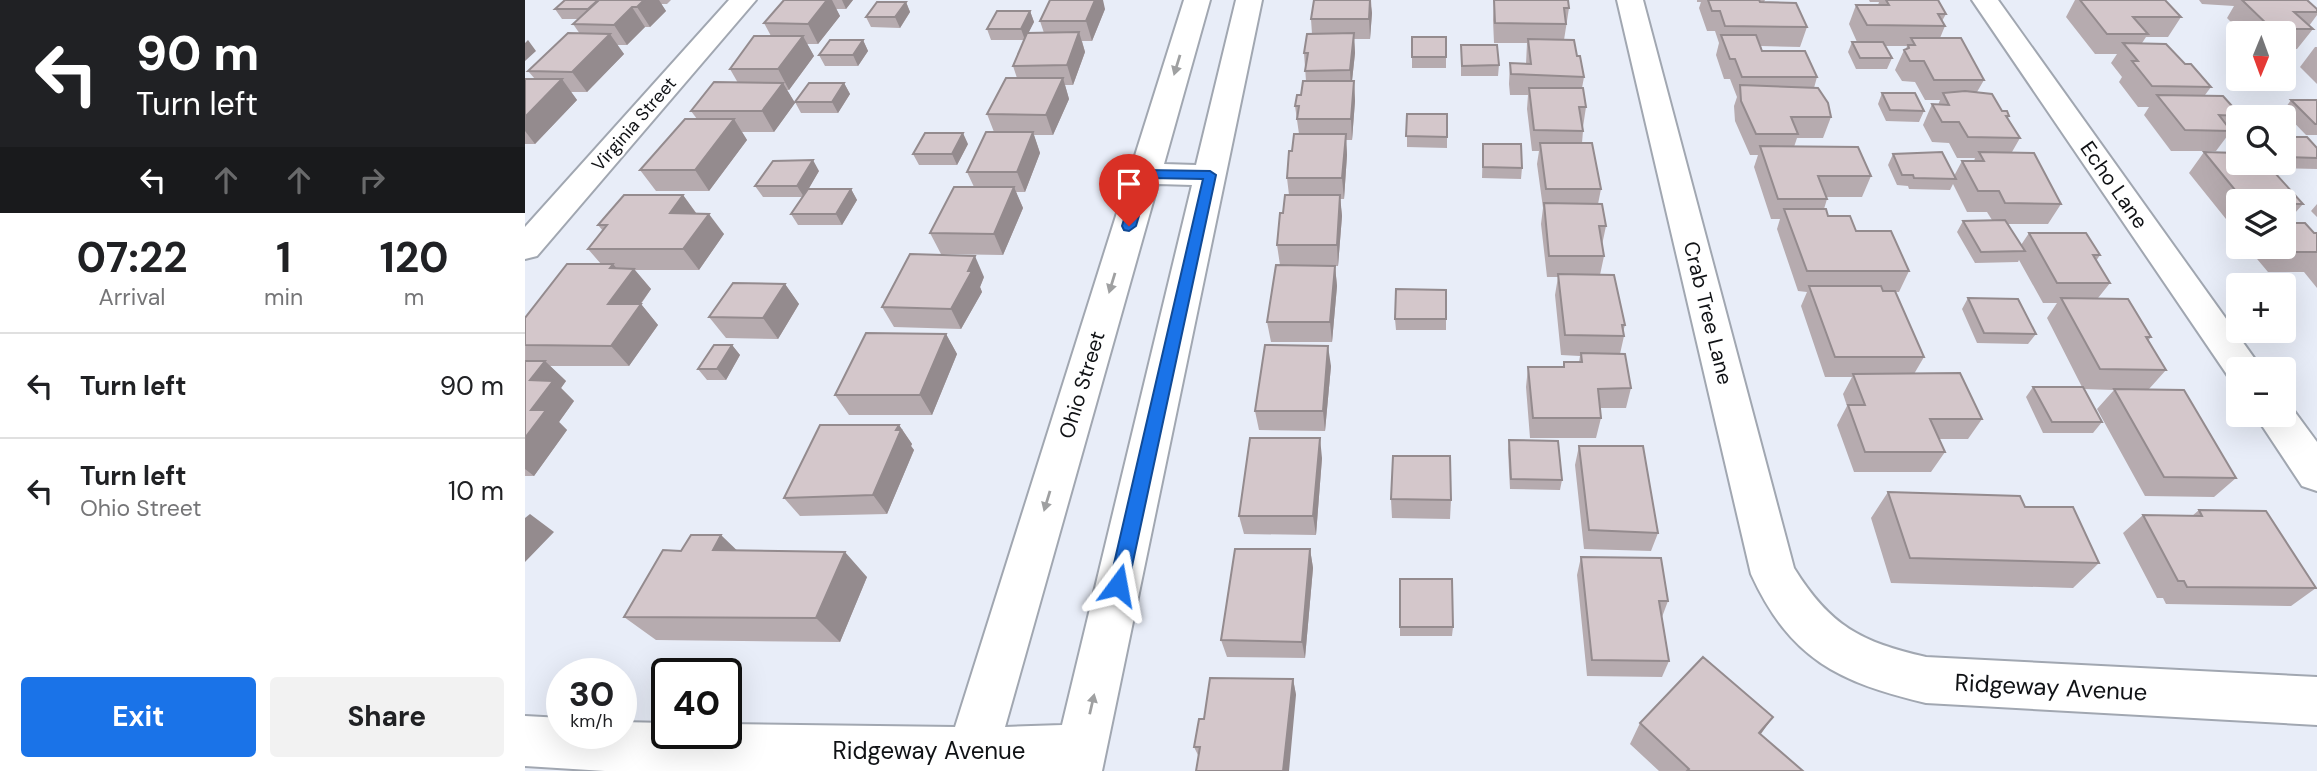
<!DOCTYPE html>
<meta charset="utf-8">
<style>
body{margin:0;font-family:"DM Sans",sans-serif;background:#f2f2f2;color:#202124;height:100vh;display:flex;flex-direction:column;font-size:26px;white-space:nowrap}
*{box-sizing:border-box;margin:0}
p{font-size:23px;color:#757577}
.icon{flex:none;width:38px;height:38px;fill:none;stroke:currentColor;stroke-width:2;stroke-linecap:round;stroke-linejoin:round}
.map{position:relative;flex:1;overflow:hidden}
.panel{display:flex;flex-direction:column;background:#fff;width:525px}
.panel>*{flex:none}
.banner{background:#202124;color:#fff;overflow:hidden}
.needle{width:46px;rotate:181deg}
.fabs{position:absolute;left:1701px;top:21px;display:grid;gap:14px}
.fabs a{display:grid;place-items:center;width:70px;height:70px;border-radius:7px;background:#fff;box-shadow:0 7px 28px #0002;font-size:35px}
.speed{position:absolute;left:21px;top:658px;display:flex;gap:14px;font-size:35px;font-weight:700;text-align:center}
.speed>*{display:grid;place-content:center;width:91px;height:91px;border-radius:50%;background:#fff;box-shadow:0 7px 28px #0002;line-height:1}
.speed small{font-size:18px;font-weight:400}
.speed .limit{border:4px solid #111;border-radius:10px;background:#fff;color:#111}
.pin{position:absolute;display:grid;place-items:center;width:60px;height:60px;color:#fff;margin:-72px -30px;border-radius:50% 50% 50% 0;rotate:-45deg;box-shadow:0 0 7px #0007}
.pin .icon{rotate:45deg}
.me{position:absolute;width:77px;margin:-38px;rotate:13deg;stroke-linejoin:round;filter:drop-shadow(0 0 5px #0008)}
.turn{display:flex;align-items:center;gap:24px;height:147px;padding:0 21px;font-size:32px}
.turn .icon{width:91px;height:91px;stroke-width:2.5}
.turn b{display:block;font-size:49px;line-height:60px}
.lanes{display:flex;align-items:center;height:66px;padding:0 21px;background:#0003;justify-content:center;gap:35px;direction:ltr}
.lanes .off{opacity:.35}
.eta{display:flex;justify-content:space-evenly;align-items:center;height:119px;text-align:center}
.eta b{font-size:42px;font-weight:700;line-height:49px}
.button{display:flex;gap:14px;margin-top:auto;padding:14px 21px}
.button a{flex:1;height:80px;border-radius:7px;background:#1a73e8;color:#fff;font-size:28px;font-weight:700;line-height:80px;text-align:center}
.button a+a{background:#f2f2f2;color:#202124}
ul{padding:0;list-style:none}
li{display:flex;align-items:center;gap:21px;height:105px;padding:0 21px;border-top:2px solid #e0e0e0}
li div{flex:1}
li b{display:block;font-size:26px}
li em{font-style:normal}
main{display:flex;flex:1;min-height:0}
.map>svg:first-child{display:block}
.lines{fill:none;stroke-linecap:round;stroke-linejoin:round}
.minor-casing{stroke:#a1a7b1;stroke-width:4}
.minor{fill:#fff;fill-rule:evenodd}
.wall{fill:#b6abaf}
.shaded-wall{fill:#948b8e}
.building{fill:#d4c7cb;stroke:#948b8e;stroke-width:2}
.oneway{fill:#9fa0a1}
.route{fill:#1a73e8;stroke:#114b97;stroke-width:2}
.labels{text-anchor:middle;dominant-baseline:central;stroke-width:5;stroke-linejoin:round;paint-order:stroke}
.far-street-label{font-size:18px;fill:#101215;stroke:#fff}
.street-label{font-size:21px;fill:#101215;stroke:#fff}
.near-street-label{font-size:24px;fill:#101215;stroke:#fff}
</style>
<main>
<section class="panel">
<div class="banner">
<div class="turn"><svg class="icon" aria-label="left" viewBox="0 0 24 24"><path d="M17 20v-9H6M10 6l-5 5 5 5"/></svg><div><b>90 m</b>Turn left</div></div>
<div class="lanes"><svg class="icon" aria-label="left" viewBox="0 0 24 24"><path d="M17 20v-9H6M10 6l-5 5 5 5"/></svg><svg class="icon off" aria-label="ahead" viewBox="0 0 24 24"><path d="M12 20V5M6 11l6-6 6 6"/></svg><svg class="icon off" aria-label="ahead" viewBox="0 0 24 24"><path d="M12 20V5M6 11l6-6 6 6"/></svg><svg class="icon off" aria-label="right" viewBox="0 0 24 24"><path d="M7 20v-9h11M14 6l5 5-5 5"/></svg></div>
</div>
<div class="eta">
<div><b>07:22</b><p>Arrival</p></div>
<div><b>1</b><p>min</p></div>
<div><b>120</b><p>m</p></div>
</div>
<ul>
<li><svg class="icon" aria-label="left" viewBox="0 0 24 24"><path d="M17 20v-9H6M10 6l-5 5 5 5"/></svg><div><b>Turn left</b></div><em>90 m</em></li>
<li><svg class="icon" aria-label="left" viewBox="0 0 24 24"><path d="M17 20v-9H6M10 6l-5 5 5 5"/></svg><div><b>Turn left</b><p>Ohio Street</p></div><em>10 m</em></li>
</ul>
<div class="button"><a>Exit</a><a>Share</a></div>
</section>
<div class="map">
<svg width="1792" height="771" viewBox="0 0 1792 771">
<rect width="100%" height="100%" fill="#e8edf8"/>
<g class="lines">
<g class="minor-casing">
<path id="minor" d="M204,0H231L12,256L0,259V227Z
M659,0H685L639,164L671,165L711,0H737L577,771H80L0,766V716L37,718V733H96V722L142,723V733H201V724L430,727ZM633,184L667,185L537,725L480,727Z
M1092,0H1118L1269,568C1305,626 1336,642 1401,657L1792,677V725L1401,703C1313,682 1265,659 1226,574Z
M1447,0H1473L1737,369H1713V382L1705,379Z
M1759,402L1764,404L1792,442V491L1777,486L1730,415H1759Z"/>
</g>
<use href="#minor" class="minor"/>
</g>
<path class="wall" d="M40,0H146L142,4H136L141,11L125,27H120L102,45H92L99,54L62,92H46L52,100L10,144H0V79H10L3,71L55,34L48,24L54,19H37L30,9Z
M259,0H328L321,9H311L315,16L293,44H282L289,56L264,90H262L270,103L249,132H217L222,140L184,191H131L115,170L172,119L166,111L213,83L205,69L246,36L239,23Z
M789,0H846L847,13L845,39H829L830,53L827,81H829L830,101L827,140H821L822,155L819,199H815L817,216L813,266H804H810L812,286L807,342H746L742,322L755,265L752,245L758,213L764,195L762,178L767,151L774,134L770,106L776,95L781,81L779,53L787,34L786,19Z
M969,0L1044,8L1039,40L1052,56L1059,77L1057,88L1061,107L1058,127V131L1057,143L1076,189L1073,204L1081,226L1077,245L1079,256L1075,275L1100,325L1098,332L1099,336L1095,354L1106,388L1101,408H1075L1076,418L1071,438H1005L1001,387L1003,367H1038L1039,362H1054L1055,356L1036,355L1030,295L1033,277H1022L1016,224L1018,208L1012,164L1014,151H1007L1002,109L1003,95H985L984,84L985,63L1001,64L1002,43H969L968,20Z
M1172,0H1240L1239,2L1282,27L1275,47L1236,46L1237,51L1292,77L1289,88L1306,117L1298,138H1272L1269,147L1346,176L1337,197H1301L1302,199L1299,209L1303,216L1331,231L1384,271L1374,292H1370L1399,357L1389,374L1457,419L1443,439H1414L1420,452L1406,472H1329L1312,425L1322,406L1318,394L1327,377H1300L1276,306L1282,292L1273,291L1252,229L1255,219H1246L1229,167L1233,155H1225L1210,121L1209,106L1212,97L1205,79H1199L1191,55L1194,43L1190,31H1182L1174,8L1176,2H1172Z
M1344,0H1413L1421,14L1417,21L1420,26L1415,38L1459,80L1452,92L1484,116L1483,118L1495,138L1487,152L1536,204L1523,224H1483L1496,245L1504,233L1575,255L1571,261L1585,283L1573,298L1626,337L1623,341L1641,370L1624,389L1711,478L1689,497L1620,496L1572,409L1589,390L1559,389L1577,422L1568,433H1518L1501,397L1508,387H1557L1522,318L1532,303H1518L1494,260L1493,262L1450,263L1432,232L1438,221L1467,220L1462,212H1442L1428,184L1425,190L1384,189L1383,186L1372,185L1363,165L1368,154L1429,176L1437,161H1449L1450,158H1432L1424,143L1407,142L1398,125L1407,104L1413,105L1415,100H1400L1390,82L1377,81L1370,70L1379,50L1381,49L1382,46H1360L1367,58L1362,69H1331L1323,52L1327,42H1332L1324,24L1331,5H1353L1354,2H1345Z
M1550,0H1640L1656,17L1643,37H1621L1617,43L1660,64L1686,87L1680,95L1716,116L1713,117V119L1705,130L1706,131L1691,151H1646L1619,115L1624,107H1613L1594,82L1597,77L1586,63L1592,54H1570L1541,17Z
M1674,0H1782L1792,9V15L1784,26L1788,29L1772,49H1759V33H1717L1702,18L1709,6L1677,4Z
M381,2L385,12L375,28L346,27L341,17Z
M580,9L567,41H557L560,52L548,85H540L544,99L528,135H509L515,153L500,192H491L498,208L478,255L416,254L405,233L449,187L442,172L469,132L462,114L492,78L488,66L499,40H466L462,29L505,11L509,22L503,33H519L515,21Z
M887,37L921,57V68H887Z
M338,40L343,51L333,66H300L294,55Z
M936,45L974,65L973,76H936Z
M1790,47H1792V84L1775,67Z
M1713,48V64L1706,58Z
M1759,60L1767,68L1759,79Z
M319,83L325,94L313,113H276L270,102Z
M1357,93L1399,111L1394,122L1361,121L1353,104Z
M1766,100H1792V135H1781L1758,111Z
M882,114H922V148L882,147Z
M1759,137L1792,148V169L1747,168L1742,163H1759Z
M443,144L432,165H394L388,154Z
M958,144L997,168L996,179L957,178Z
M1679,152L1778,204L1761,223L1789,233H1792V288L1779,272H1743L1722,247H1759V201H1713V224H1705L1664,173Z
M294,171L283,189H326L332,200L317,225H273L266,214L278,197H238L230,186Z
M158,195L172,214L199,234L174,270H110L126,289L116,304L133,325L104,366H25L41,381L36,388L49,401L34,422L42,430L9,476H0V318L76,264L63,249L78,231L73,225Z
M1792,204V217L1786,211Z
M459,277L455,287L457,292L436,329L369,327L357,307Z
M260,284L274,304L253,339L201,338L184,317Z
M921,290V330H871L870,319Z
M1443,298L1511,334L1503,344L1452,343L1437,309Z
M421,334L432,354L407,415H324L310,395Z
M207,345L215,355L201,380H182L173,369Z
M806,366L800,431L734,430L730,411Z
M374,425L387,444L386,446L389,450L362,514L275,516L259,498Z
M984,440L1037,480L1035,490L985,489L983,450Z
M1054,446L1133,533L1126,551L1059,549L1050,465Z
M797,458L791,535L719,534L714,516Z
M1363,492L1500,507L1574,563L1548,588L1366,583L1346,518Z
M866,499L926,500L925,519L867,518Z
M1674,510L1791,588L1766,606L1641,604L1638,598H1632L1598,533L1618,515L1667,516Z
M785,549L788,568L780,658L702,657L696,640Z
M212,551L342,577L315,642L131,640L99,617Z
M1056,557L1143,601L1137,617L1144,661L1137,677L1062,676L1052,575Z
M875,579L928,627L927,636H875Z
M768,679L771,695L674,757L669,747L679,719Z
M1115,723L1236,735L1278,771H1134L1105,744Z"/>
<path class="shaded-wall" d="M119,0H134L141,11L125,27L112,7Z
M302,0H307L315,16L293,44L283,24Z
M317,0H328L321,9Z
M570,0H578L580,9L567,41L561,21Z
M845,0L847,13L845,39L844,19Z
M381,2L385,12L375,28L370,17Z
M107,7L120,27L102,45L89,25Z
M505,11L509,22L500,40L496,29Z
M554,32L560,52L548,85L542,65Z
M829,33L830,53L826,90L825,70Z
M85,34L99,54L62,92L47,72Z
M278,36L289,56L264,90L253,69Z
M3,40L11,51L0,61V43Z
M338,40L343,51L333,66L328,55Z
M538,78L544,99L528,135L521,115Z
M37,79L52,100L10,144L0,131V117Z
M829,81L830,101L827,140L826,119Z
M258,83L270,103L249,132L237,111Z
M319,83L325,94L313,113L307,102Z
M209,119L222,140L184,191L170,170Z
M508,132L515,153L500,192L492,172Z
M438,133L443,144L432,165L427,154Z
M821,134L822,155L819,199L817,178Z
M288,160L294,171L279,197L272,186Z
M489,187L498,208L478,255L469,234Z
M326,189L332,200L317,225L311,214Z
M158,195L173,216L145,213Z
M815,195L817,216L813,266L812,245Z
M184,214L199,234L174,270L158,249Z
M450,256L459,277L455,287L457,292L436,329L426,309Z
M88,264L101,279L109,269L126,289L101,324L83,304L85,268Z
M810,266L812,286L807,342L805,322Z
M260,284L274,304L253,339L238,318Z
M116,304L133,325L104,366L86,346Z
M421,334L432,354L407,415L395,395Z
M207,345L215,355L201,380L192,369Z
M803,346L806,366L800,431L798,411Z
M20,361L41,381L36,388L49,401L34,422L42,430L9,476L0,469V438L6,410L5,380Z
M374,425L387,444L386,446L389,450L362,514L348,495Z
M795,438L797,458L791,535L788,516Z
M5,514L29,532L0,562V518Z
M196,535L222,560L188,550Z
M785,549L788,568L780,658L777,642Z
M320,552L342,577L315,642L291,618Z
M768,679L771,695L764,771H758Z
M1248,717L1233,738L1234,733Z"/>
<path class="building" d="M40,0H73L63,9H30Z
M74,0H119L112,7H107L89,25L48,24Z
M259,0H302L283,24L239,23Z
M525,0H570L561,21H515Z
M789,0H845L844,19H786Z
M969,0H1043L1044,8H1039L1041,24L970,23Z
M1183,0H1234L1235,2L1271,3L1282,27L1200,26L1195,11H1187Z
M1361,0H1413L1421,14H1413L1420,26L1342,25L1331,5H1364Z
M1555,0H1640L1656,17H1608L1623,34H1582Z
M1717,0H1782L1792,9V12H1769L1788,29H1747Z
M352,2H381L370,17H341Z
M472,11H505L496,29H462Z
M554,32L542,65L488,66L502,33Z
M43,33L85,34L47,72L3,71Z
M829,33L825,70L780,71L783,53H779L782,34Z
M1196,35H1231L1237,51H1280L1292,77H1217L1210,59H1205Z
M229,36H278L253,69H205Z
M887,37H921V57H887Z
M1386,38H1436L1459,80H1409L1399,61H1385L1379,50L1384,48L1383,45H1390Z
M1003,39L1049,40L1052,56H1055L1059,77L986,74L985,63L1006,64Z
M305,40H338L328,55H294Z
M1327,42H1358L1367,58H1335Z
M1598,43L1641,44L1660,64H1666L1686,87L1627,86L1607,61H1613Z
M936,45H972L974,65L937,66Z
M1759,60L1767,68H1759Z
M481,78H538L521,115L462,114Z
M0,79H37L0,117Z
M778,81H829L826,119H772L774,106H770L772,95H776Z
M189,82L258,83L237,111H166Z
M284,83H319L307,102H270Z
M1215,85L1293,88L1303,103L1306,117H1266L1273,134H1231L1216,101Z
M1004,88H1058L1061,107H1054L1058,131L1009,130Z
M1440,91L1467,94L1477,111H1482L1484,116H1481L1495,138L1443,137L1434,122H1417L1407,104L1424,105L1418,93Z
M1357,93H1390L1399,111L1365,110Z
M1632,95L1698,96L1716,116L1694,115L1706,131L1660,130Z
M1766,100H1792V124H1790Z
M882,114H922V137L881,136Z
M160,119H209L170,170H115Z
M461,132H508L492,172H442Z
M400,133H438L427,154H388Z
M769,134H821L817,178H762L764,151H767Z
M1759,137H1782L1792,148V158L1759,157Z
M1015,143H1067L1076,189H1021Z
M958,144H996L997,168L958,167Z
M1235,146L1333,147L1346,176H1293L1302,199H1253Z
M1417,152L1431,179L1389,178L1388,175H1377L1368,154Z
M1454,152L1509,153L1536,204L1480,203L1474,191H1453L1437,161H1459Z
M1679,152L1713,153V163H1741L1778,204H1759V201H1719Z
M288,160L272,186H230L248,161Z
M429,187H489L469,234L405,233Z
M283,189H326L311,214H266Z
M99,195H158L145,213L184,214L158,249H63L82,225H73Z
M760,195H815L812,245H752L755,213H758Z
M1019,203L1077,204L1081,226H1074L1079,256H1024Z
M1259,209H1301L1303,216H1325L1331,231H1366L1384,271H1282Z
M1480,220L1500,251L1456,252L1438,221Z
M1759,223H1780L1789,233H1792V252H1762L1757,247H1759Z
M1504,233H1561L1575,255H1568L1585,283H1532Z
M385,254L450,256L443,271H447L426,309L357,307Z
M42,264H88L85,268L109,269L83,304H116L86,346L0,345V318Z
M751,265L810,266L805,322H742Z
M1033,274L1089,275L1100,325H1097L1099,336L1040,335Z
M208,283L260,284L238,318L184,317Z
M1284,286H1356L1358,291H1370L1399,357H1310Z
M871,289L921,290V319H870Z
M1443,298L1493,299L1511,334L1459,333Z
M1536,298L1603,299L1626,337H1621L1641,370L1575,369Z
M341,333L421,334L395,395H310Z
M189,345H207L192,369H173Z
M740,345L803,346L798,411H730Z
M1056,353L1100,354L1106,388L1073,389L1076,418H1008L1003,367H1039V362H1057Z
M0,361H20L5,380L28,381L6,410H21L0,438Z
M1435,373L1457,419H1405L1420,452H1340L1323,405H1340L1328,374Z
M1508,387H1558L1577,422H1527Z
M1589,389L1659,390L1711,478L1639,477Z
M295,425H374L371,430H376L348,495L259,498Z
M725,438H795L788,516H714Z
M984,440L1033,441L1037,480L986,479Z
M1054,446H1118L1133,533L1064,530Z
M868,456H925L926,500L866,499Z
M1363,492L1495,496L1500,507H1548L1574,563L1385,558Z
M1674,510L1741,511L1791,588L1662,587L1659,581H1653L1618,515L1677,516Z
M166,535H196L188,550L320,552L291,618L99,617L138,550L156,551Z
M710,549H785L777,642L696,640Z
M1056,557L1136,558L1143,601H1134L1144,661L1067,660Z
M875,579H927L928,627H875Z
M1178,657L1248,717L1234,733L1278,771H1162L1164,769L1115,723Z
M685,678L768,679L758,771H671L675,747H669L674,719H679Z"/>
<defs><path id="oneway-solid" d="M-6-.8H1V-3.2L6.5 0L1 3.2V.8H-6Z" transform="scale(1.75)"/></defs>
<g class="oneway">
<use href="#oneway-solid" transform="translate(652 65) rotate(107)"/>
<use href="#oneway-solid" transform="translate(587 283) rotate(107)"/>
<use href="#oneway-solid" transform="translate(522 501) rotate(107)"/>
<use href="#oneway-solid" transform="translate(567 704) rotate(-77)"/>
</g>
<path class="route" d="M620,170L685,171L691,175L603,585L600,591L593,594L587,591L584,585L678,179L625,178L611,226L604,231L599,230L597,226L613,174Z"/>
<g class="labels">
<g class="far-street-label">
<text transform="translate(109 124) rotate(-49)">Virginia Street</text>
</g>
<g class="street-label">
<text transform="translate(1589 185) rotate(55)">Echo Lane</text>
<text transform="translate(1183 313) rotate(76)">Crab Tree Lane</text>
<text transform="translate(557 385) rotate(-73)">Ohio Street</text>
</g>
<g class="near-street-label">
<text transform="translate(1526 687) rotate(3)">Ridgeway Avenue</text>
<text x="404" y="750">Ridgeway Avenue</text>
</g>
</g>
</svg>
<div class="fabs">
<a><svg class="needle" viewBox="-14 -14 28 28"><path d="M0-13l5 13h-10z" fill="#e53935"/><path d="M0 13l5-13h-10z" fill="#757577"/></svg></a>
<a><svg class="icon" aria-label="search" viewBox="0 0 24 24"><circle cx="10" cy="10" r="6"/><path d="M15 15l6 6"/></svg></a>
<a><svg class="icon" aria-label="layers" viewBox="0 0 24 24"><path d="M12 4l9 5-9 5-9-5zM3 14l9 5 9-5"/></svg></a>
<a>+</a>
<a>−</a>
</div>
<div class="speed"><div>30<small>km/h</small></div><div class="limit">40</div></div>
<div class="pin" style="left:604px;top:226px;background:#d93025"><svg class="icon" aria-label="arrive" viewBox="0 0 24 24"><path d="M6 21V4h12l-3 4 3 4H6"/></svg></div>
<svg class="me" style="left:593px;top:585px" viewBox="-20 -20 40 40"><path d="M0-17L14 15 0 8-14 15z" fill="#1a73e8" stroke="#fff" stroke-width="4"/></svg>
</div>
</main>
